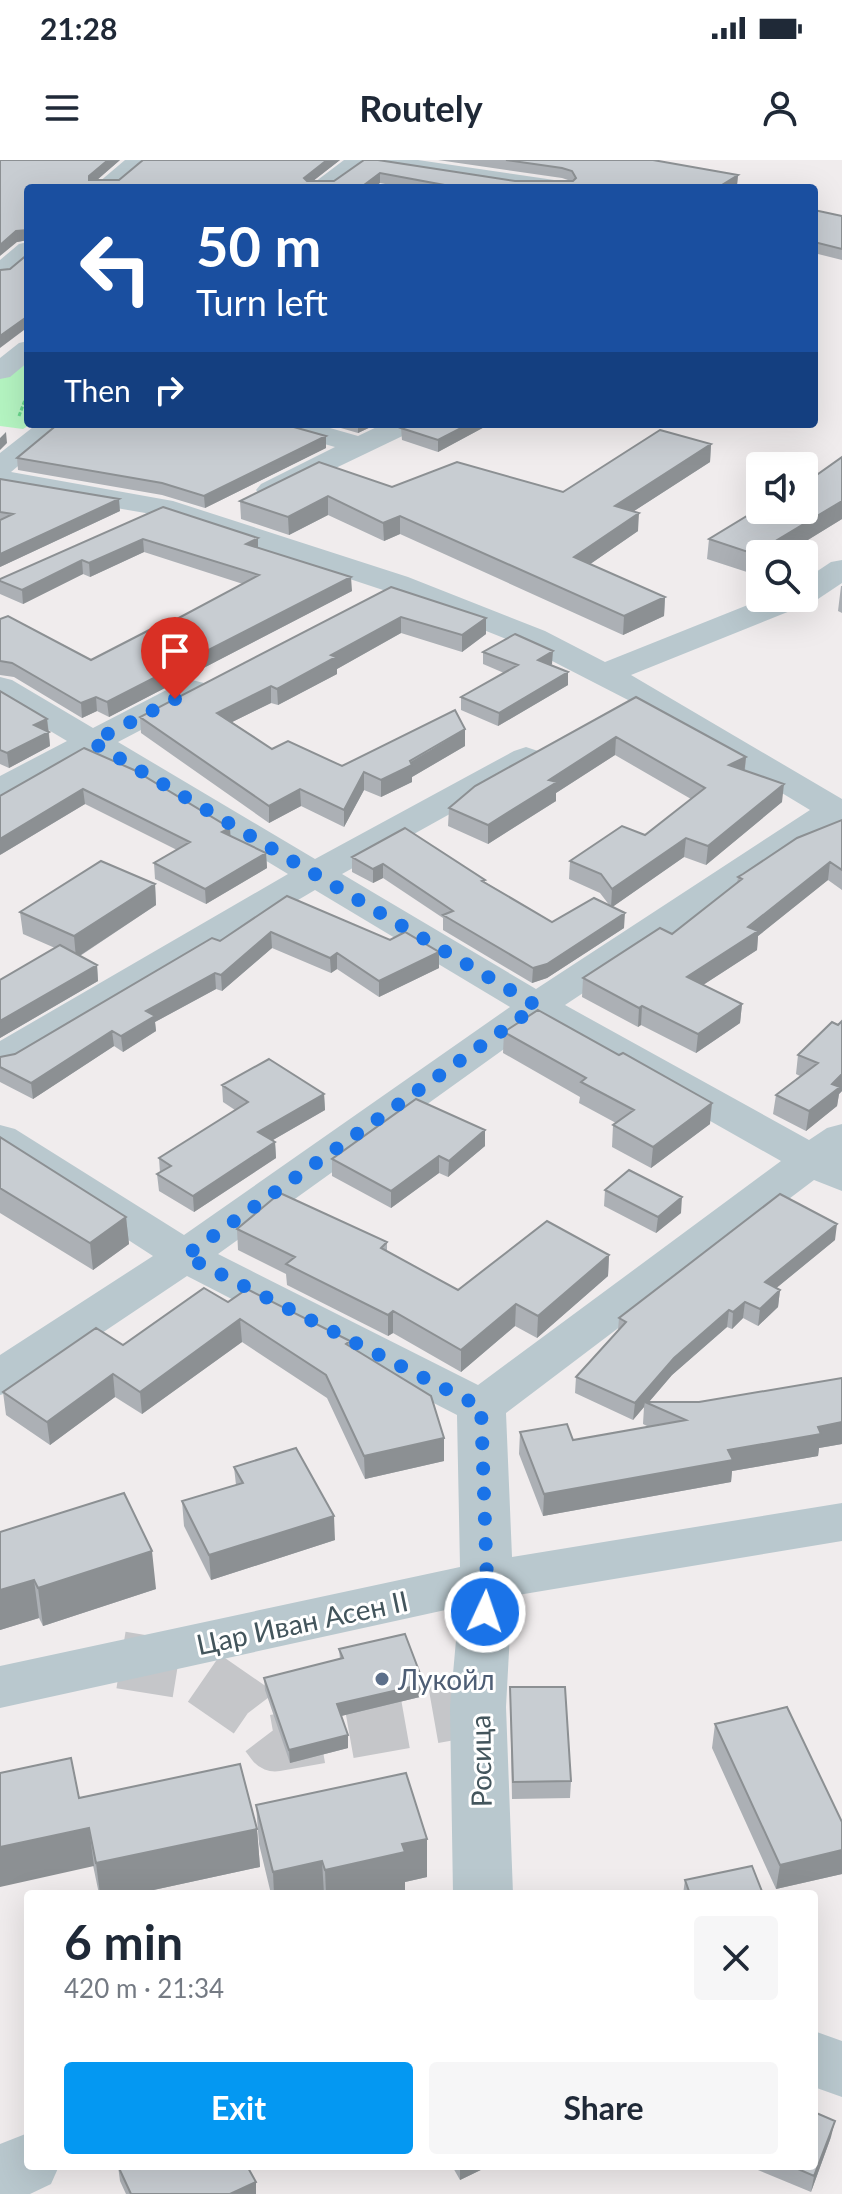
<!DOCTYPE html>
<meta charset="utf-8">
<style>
body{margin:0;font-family:Lato,sans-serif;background:#f6f6f7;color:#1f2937;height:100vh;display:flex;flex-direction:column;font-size:30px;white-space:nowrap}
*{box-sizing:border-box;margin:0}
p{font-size:26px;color:#747a83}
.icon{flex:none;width:44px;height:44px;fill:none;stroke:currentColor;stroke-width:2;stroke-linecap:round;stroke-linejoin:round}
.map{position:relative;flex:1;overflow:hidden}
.side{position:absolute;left:24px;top:1730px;width:794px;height:280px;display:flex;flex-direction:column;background:#fff;border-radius:8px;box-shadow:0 8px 32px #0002}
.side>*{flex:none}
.banner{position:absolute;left:24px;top:24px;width:794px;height:244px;border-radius:8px;box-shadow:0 8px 32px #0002;background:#1a4fa0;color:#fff;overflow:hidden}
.controls{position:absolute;left:746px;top:292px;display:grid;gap:16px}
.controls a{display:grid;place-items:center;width:72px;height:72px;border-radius:8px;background:#fff;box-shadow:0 8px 32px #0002;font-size:40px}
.pin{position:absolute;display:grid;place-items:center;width:68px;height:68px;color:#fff;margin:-82px -34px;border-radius:50% 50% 50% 0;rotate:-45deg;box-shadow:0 0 8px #0007}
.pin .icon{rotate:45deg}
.me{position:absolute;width:88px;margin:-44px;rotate:3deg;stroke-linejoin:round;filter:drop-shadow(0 0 6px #0008)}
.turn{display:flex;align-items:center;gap:28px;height:168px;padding:0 40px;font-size:36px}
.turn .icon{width:104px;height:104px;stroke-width:2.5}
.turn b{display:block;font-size:56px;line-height:68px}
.then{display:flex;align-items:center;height:76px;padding:0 40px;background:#0003;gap:16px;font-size:30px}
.round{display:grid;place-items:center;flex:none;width:84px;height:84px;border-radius:8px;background:#f6f6f7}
.head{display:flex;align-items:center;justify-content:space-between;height:136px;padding:0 40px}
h1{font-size:48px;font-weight:700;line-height:60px}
.button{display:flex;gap:16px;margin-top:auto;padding:16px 40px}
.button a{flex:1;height:92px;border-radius:8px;background:#0498f2;color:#fff;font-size:32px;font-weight:700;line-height:92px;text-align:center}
.button a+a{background:#f6f6f7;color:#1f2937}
.status{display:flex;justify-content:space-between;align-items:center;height:56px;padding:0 40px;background:#fff;direction:ltr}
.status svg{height:22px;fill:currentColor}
header{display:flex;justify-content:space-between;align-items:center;height:104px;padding:0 40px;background:#fff;font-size:36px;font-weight:700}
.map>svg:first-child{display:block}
.green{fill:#b4f4c1}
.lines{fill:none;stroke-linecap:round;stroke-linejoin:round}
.minor-tunnel{stroke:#c5c6c9;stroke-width:57;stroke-dasharray:57 29;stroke-linecap:butt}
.path{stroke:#68d58b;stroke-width:3;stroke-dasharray:4 2;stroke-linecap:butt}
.minor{fill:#b9c8ce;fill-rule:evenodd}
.wall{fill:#acb0b5}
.shaded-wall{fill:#8c9093}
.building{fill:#c8cdd2;stroke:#8c9093;stroke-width:2}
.route{stroke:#1a73e8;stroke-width:14;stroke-dasharray:0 25.2}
.service-dot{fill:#5c6f8a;stroke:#fff;stroke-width:3}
.labels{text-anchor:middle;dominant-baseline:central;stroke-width:6;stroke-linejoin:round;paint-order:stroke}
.near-street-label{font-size:28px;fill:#43555c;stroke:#fff}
.near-service-label{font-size:28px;fill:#4e5e75;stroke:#fff;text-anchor:start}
</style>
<div class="status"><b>21:28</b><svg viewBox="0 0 49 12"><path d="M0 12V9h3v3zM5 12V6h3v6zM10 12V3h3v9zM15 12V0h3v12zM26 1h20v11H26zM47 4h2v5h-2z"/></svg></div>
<header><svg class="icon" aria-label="menu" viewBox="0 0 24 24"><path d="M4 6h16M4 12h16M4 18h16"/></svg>Routely<svg class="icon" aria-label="person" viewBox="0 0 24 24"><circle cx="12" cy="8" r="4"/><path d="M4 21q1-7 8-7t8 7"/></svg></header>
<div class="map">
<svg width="842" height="2034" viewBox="0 0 842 2034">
<rect width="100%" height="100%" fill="#f0eced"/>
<path class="green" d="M28,197V264H31L23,269L0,266V218Z"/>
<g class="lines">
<path class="minor-tunnel" d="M121,1500L195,1512L250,1550L275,1583L478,1547"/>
<path class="path" d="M19,256L28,232"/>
<path class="minor" d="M125,0H150L118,28H92Z
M344,0H418L561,21L569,23L573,28H515L366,5L334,28H307Z
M28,82V101L9,117L0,119V100L19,84Z
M28,181V202L10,217L0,219V198L19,183Z
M37,264H68L11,312L173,341L408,417L545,471L605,502L765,438H804V420L831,402L842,400V423L815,441L631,515L842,639V665L838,664L565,845L809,980L827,968L842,964V1031L814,1020L506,1253L512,1397L842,1343V1381L512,1436L506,1547L513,1734H453L450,1547L459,1447L0,1548V1506L460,1407L457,1255L187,1116L17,1230L0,1235V1195L153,1096L0,997V965L15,969L184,1075L510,847L315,730L15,907L0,910V881L288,714L92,596L13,638L0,641V616L67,581L0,541V517L12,520L93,568L180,523L192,520L204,523L209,530L204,537L118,582L315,699L514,591L526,587L538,591L544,598L538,605L342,714L536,829L810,650L630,541L521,485L386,431L157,355L0,328V293ZM539,864L781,1001L478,1225L218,1094Z
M271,264H316L358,276L383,264H419L415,270L271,339L261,336L256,330L261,324L335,287L275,270Z
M814,1871L842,1881V1937L814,1927Z
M28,1973V2006H59L51,2024L30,2034H0V1984Z"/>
</g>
<path class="wall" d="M0,0H120L97,20H119L143,0H340L313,21H334L364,0L515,21H571L562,18L438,0H653L738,15L737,25L733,28H406L380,23L28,28V80L17,82Z
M814,50L842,56V100L814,93Z
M327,264H377L358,273Z
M490,264L438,292L402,280L401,268Z
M711,284L710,302L634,351L638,371L590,404L665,437L664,456L623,475L400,374L384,381L328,355L289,375L241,359L240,341L392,327L563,332Z
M326,288L205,348L162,335L18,310L17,298Z
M842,297V359L785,394H760L753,414L707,399L709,379L804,350Z
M0,319L120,351L0,407Z
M163,347L258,378V387L352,431L109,557L97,551L82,558L14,517L0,515V459L91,500L160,468L243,424L144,392L90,417L83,414L23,444L0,434V419Z
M841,426H842V453L838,451Z
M391,427L486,458V474L462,492L401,473L337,509V514L278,545L271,543L232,562L272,589L342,606L465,586L412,617V622L381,637L364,630L344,667L301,646L269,663L141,573L140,557Z
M483,492L552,504L551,505L568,525L498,566L461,550V537L504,513L483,504Z
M0,531L47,559L49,572L50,586L9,608L0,604Z
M636,537L746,597L745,610L782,642L706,705L684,697L612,747L624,768L547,818L532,823L443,770V758L383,718L373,723L352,712V697L485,720V722L552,762L610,746L600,733L569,719L570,701L645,675L691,639L615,595L556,633V641L488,684L448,666L449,648Z
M84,588L230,668V676L266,693L267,708L206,744L155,719L154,703L177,690L85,644L0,695Z
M842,660V730L828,720L758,776L757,790L703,825L742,844L740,863L696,893L641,865L638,867L582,837L583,818L672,774L737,723L738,717Z
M155,724L156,745L80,796L97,805L98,821L0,878V820L55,788L23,774L20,752Z
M287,736L439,808L379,837L337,809L331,813L272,788L222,831L216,829L155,862L156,871L123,892L114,886L33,939L0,922V897L15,894L220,781Z
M842,861V931L839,934L837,946L806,971L773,954L776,935L800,916L796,914L798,895Z
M504,872L710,964L651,1008L612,987L613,965L616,963L579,943L580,937L503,893Z
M222,925L324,934L325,950L273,980L275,982L276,998L194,1052L159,1031L157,1014L160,1013L159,998L235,950L223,942Z
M485,970V986L448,1017L439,1013L391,1048L332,1016V999Z
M0,977L126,1057L129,1084L93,1110L0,1053Z
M605,1030L681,1053L656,1073L604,1046Z
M237,1069L387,1082V1091L458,1130L609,1095L608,1116L537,1178L515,1166L461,1212L393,1173L388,1176L287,1125L286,1114L238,1090Z
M835,1080L776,1128L780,1130L778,1147L758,1166L743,1158L732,1169L727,1167L672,1215L649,1242H699L842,1218V1284L819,1288L818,1296L732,1311L731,1322L543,1356L519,1294L520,1272L573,1280L649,1267L643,1264L644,1247L633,1260L575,1233L576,1217L618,1170L619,1158Z
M228,1142L350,1181V1186L444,1278V1301L365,1319L327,1238L242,1182L142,1254L115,1237L50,1285L6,1255L3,1232Z
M234,1307L335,1380L211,1420L184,1366L182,1341L236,1325Z
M0,1372L156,1429L43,1466L39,1458L0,1470Z
M339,1489L424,1524V1536L341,1556L348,1575V1588L290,1603L265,1530L264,1518L340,1499Z
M510,1527L571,1621L570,1638L512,1639Z
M715,1564L842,1662V1714L776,1729L712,1588Z
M79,1638L257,1669L260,1707L135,1734H99Z
M256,1645L427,1717L405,1722V1731L390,1734H271L259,1684Z
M685,1720L763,1734H683Z
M831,1977L811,2032L748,2006H814Z
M118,2006L256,2034H126L120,2021Z
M452,2006H489L460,2020Z"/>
<path class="shaded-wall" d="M108,0H120L90,26L89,16Z
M327,0H340L304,28V18Z
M380,13V23L374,28H360Z
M738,15L737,25L733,28H717Z
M28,70V80L17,82L0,96V85L16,71Z
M27,156L28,167L0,188V176Z
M358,264H377L358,273Z
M469,264H490L438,292V280Z
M6,272L7,283L0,290V278Z
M326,276V288L205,348L204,336Z
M711,284L710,302L614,364L615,346Z
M328,336V355L289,375L288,357Z
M119,339L120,351L0,407V394Z
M842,341V359L785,394H760V409L753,414L754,394Z
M639,353L638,371L573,416L574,397Z
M400,356V374L384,381L383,363Z
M258,378V391L246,384Z
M143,379L144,392L90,417L89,403Z
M82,400L83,414L23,444L22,430Z
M351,417L352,431L109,557L107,542Z
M665,437L664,456L623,475L624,456Z
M401,457V473L337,509V514L278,545L277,529L331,495Z
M486,458V474L462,492V475Z
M553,491L552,504L538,513V500Z
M568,512V525L498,566L499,553Z
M271,526V543L218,569L217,553Z
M96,537L97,551L82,558L81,543Z
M47,559L50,586L9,608L7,593L34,565Z
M465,569V586L412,617V622L381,637V620Z
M616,577L615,595L556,633V641L488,684V665L549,620Z
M746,597L744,615L729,605Z
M364,612V630L344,667V650Z
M784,624L782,642L706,705L708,686Z
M83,629L85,644L0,695V679Z
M300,629L301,646L269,663V646Z
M230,668L231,683L222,672Z
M686,678L684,697L611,748L612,729Z
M266,693L267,708L206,744L205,729Z
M830,702L828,720L758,776L757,790L686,836L687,817Z
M383,704V718L373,723V709Z
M155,724L156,745L76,798L74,776Z
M625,753L624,768L547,818L532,823L533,808Z
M271,772L272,788L222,831L221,815Z
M439,792V808L379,837V821Z
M337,793V809L331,813L330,798Z
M97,805L98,821L0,878V861Z
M215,813L216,829L155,862L156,871L123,892L121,876L146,851Z
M742,844L740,863L696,893L698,874Z
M642,846L641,865L638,867L639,848Z
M112,871L114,886L33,939L31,923Z
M842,914V931L839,934L837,946L806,971L809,951Z
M324,934L325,950L259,988L258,972Z
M712,943L710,964L651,1008L653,987Z
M485,970V986L448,1017L449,1001Z
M275,982L276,998L194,1052L193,1036Z
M439,996V1013L391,1048V1031Z
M682,1037L681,1053L656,1073L658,1057Z
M126,1057L129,1084L93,1110L90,1083Z
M837,1064L835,1080L763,1139L765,1122Z
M609,1095L608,1116L537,1178L538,1156Z
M780,1130L778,1147L758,1166L760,1149Z
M745,1142L743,1158L732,1169L733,1152Z
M516,1144L515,1166L461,1212V1190Z
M729,1150L727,1167L672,1215L648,1243L645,1242L644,1247L633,1260L635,1243L674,1198Z
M393,1151V1173L388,1176V1155Z
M240,1159L242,1182L142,1254L140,1232Z
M113,1214L115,1237L50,1285L47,1262Z
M842,1262V1284L819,1288L818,1296L732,1311L731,1322L543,1356L544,1334L728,1290L818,1267Z
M444,1278V1301L365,1319L364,1296Z
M334,1356L335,1380L211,1420L209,1395Z
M152,1391L156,1429L43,1466L38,1428Z
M34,1420L39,1458L0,1470V1430Z
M424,1524V1536L337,1557V1544Z
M348,1575V1588L290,1603L289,1590Z
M89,1668L94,1706L0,1727V1687Z
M257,1669L260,1707L135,1734H100L96,1703Z
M427,1679V1717L405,1722V1731L390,1734H326L325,1710L402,1684Z
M842,1690V1714L776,1729L780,1705Z
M322,1701L324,1734H274L273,1712Z
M835,1961L831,1977L811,2032L814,2016Z
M460,2006H489L460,2020Z
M256,2022V2034H230Z"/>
<path class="building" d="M0,0H108L89,16V20H119L143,0H327L304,18L307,21H334L364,0H378L515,21H573L576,18L572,11L562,8L506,0H653L738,15L717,28H454L455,27L380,13L360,28H28V70L16,71L0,85Z
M814,50L842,56V89L814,82Z
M28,94V156L0,176V110L10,109Z
M58,264H283L326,276L204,336L162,323L17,298Z
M410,264H469L438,280L401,268Z
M660,270L711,284L615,346L639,353L574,397L665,437L624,456L400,356L383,363L328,336L288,357L240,341L319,302L392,327L457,302L563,332Z
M842,297V341L754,394L709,379L760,348V350H804V324Z
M0,319L119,339L0,394V360L13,354L0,352Z
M163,347L258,378L246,384L351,417L107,542L96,537L81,543L12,503L0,501V459L8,456L91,500L157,466L160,468L259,415L143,379L89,403L82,400L22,430L0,421V419Z
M391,427L486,458L462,475L401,457L331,495L336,497L277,529L271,526L217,553L272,589L288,581L342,606L455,550L465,569L410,601L412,605L381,620L364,612L344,650L300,629L269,646L140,557Z
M515,474L553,491L538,500L568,512L499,553L461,537L518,505L483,492Z
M0,531L47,559L34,565L49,572L7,593L0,590Z
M636,537L746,597L729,605L784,624L708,686L686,678L612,729L601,714L570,701L622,666L645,675L705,628L616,577L549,620L557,622L488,665L449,648L475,626Z
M84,588L134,610L230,668L222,672L266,693L205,729L154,703L190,682L83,629L0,679V636Z
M842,660V710L830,702L748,767L758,771L687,817L742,844L698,874L642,846L639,848L583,818L660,768L672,774L742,719L738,717L743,714L797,678Z
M405,668L485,720L482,721L552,762L594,738L625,753L547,804L533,808L443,755L453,751L383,704L373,709L352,697Z
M101,701L155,724L74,776L20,752Z
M287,736L390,780L405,772L439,792L379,821L337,793L330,798L271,772L221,815L215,813L146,851L155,856L121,876L112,871L31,923L0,907V897L15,894L212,778L220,781Z
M60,785L97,805L0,861V820Z
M538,850L619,895L623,893L712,943L653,987L613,965L634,950L581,922L586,918L504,872Z
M842,861V914L832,924L840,927L809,951L776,935L818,903L798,895L832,862L838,865Z
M269,899L324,934L258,972L275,982L193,1036L157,1014L171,1006L159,998L248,942L222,925Z
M416,939L485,970L449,1001L439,996L391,1031L332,999Z
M0,977L126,1057L90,1083L0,1028Z
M629,1010L682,1037L658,1057L605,1030Z
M280,1033L387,1082L381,1088L458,1130L547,1061L609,1095L538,1156L516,1144L461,1190L393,1151L388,1155L286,1104L295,1097L237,1069Z
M780,1034L837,1064L765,1122L780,1130L760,1149L745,1142L733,1152L729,1150L674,1198L635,1243L576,1217L626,1162L619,1158Z
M204,1128L228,1142L247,1129L350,1181L346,1184L431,1236L444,1278L364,1296L326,1215L240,1159L140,1232L113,1214L47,1262L3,1232L96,1168L123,1185Z
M842,1218V1262L818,1267L821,1274L728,1290L733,1300L544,1334L520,1272L567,1264L573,1280L686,1260L645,1242H699Z
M296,1288L334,1356L209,1395L182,1341L243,1323L234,1307Z
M124,1333L152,1391L38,1428L34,1420L0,1430V1372Z
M405,1474L424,1524L337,1544L348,1575L289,1590L264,1518L343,1498L339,1489Z
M510,1527H565L571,1621L513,1622Z
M787,1547L842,1662V1690L780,1705L715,1564Z
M71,1598L79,1638L240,1604L257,1669L96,1703L89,1668L0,1687V1613Z
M406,1613L427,1679L402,1684L405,1692L325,1710L322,1701L273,1712L256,1645Z
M752,1706L763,1734H690L685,1720Z
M814,1952L835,1961L814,2016L791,2006H814Z
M118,2006H247L256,2022L230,2034H131Z"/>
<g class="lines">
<path class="route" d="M175,539L92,582L537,846L185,1096L481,1247L487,1421L485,1452"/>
</g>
<circle class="service-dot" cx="382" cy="1519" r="8"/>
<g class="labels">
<g class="near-street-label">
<text transform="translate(302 1462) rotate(-12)">Цар Иван Асен II</text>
<text transform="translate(480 1601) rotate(-91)">Росица</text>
</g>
<g class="near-service-label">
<text x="398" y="1519">Лукойл</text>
</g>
</g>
</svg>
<div class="controls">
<a><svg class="icon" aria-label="sound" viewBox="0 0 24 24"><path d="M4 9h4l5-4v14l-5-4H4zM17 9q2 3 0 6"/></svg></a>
<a><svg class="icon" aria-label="search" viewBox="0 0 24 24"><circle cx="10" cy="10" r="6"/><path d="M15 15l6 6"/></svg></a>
</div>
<div class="pin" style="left:175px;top:539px;background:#d93025"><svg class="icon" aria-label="arrive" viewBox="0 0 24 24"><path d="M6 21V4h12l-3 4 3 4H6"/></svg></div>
<svg class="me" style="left:485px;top:1452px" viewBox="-20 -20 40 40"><circle r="17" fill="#1a73e8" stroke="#fff" stroke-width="3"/><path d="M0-11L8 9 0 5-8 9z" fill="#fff"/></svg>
<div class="banner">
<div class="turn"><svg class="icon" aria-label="left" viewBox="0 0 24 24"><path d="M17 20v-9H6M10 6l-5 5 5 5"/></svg><div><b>50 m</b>Turn left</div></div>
<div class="then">Then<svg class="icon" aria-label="right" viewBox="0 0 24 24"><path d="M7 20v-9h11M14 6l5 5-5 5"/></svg></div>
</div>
<section class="side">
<div class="head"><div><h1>6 min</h1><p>420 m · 21:34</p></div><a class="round"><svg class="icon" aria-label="close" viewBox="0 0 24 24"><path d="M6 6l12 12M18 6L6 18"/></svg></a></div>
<div class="button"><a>Exit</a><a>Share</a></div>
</section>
</div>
